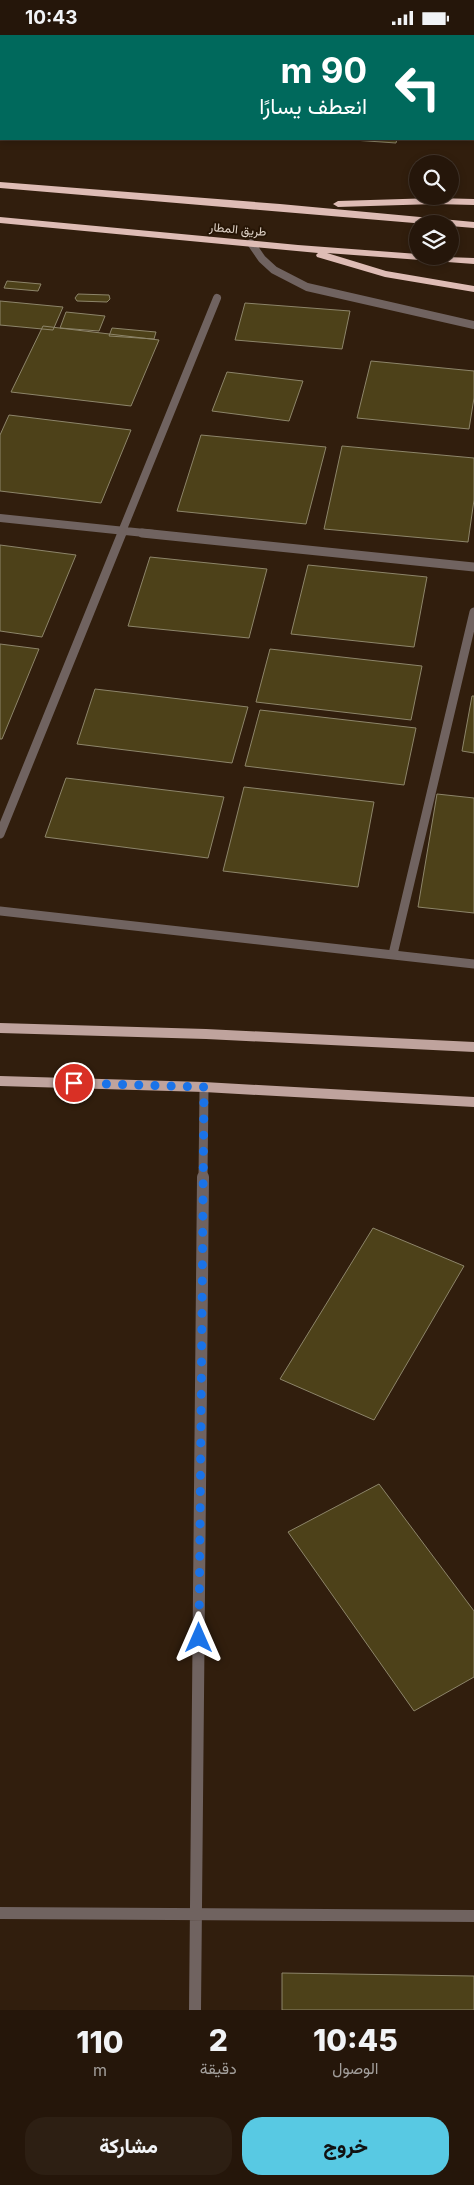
<!DOCTYPE html>
<html lang="ar">
<meta charset="utf-8">
<style>
body{margin:0;font-family:Inter,Vazirmatn,sans-serif;background:#2d1f13;color:#f1f3f6;direction:rtl;height:100vh;display:flex;flex-direction:column;font-size:19px;white-space:nowrap}
*{box-sizing:border-box;margin:0}
p{font-size:16px;color:#a39f9c}
.icon{flex:none;width:28px;height:28px;fill:none;stroke:currentColor;stroke-width:2;stroke-linecap:round;stroke-linejoin:round}
.map{position:relative;height:1975px;overflow:hidden;direction:ltr}
.side{display:flex;flex-direction:column;background:#25160a;flex:1}
.side>*{flex:none}
.guide{position:absolute;left:0px;top:0px;width:475px;height:105px;box-shadow:0 2px 8px #0003,0 0 0 1px #42352b;direction:rtl;background:#00695c;color:#fff;overflow:hidden}
.fabs{position:absolute;left:409px;top:120px;display:grid;gap:10px}
.fabs a{display:grid;place-items:center;width:50px;height:50px;border-radius:50%;background:#25160a;box-shadow:0 2px 8px #0003,0 0 0 1px #42352b;font-size:25px}
.pin{position:absolute;display:grid;place-items:center;width:42px;height:42px;color:#fff;margin:-21px;border:2px solid #fff;border-radius:50%;box-shadow:0 1px 5px #0007}
.me{position:absolute;width:55px;margin:-28px;rotate:0deg;stroke-linejoin:round;filter:drop-shadow(0 0 4px #0008)}
.turn{display:flex;align-items:center;gap:18px;height:105px;padding:0 25px;font-size:22px}
.turn .icon{width:65px;height:65px;stroke-width:2.5}
.turn b{display:block;font-size:35px;line-height:42px}
.eta{display:flex;justify-content:space-evenly;align-items:center;height:85px;text-align:center}
.eta b{font-size:30px;font-weight:800;line-height:35px}
.button{display:flex;gap:10px;margin-top:auto;padding:10px 25px}
.button a{flex:1;height:58px;border-radius:20px;background:#58c9e3;color:#111;font-size:20px;font-weight:800;line-height:58px;text-align:center}
.button a+a{background:#2d1f13;color:#f1f3f6}
.status{display:flex;justify-content:space-between;align-items:center;height:35px;padding:0 25px;background:#25160a;direction:ltr}
.status svg{height:14px;fill:currentColor}
.map>svg:first-child{display:block}
.building{fill:#4d4119;stroke:#8d856a}
.lines{fill:none;stroke-linecap:round;stroke-linejoin:round}
.street-far2{stroke:#706360;stroke-width:8}
.street-far1{stroke:#706360;stroke-width:9}
.street{stroke:#706360;stroke-width:12}
.primary{fill:#bfa39d;fill-rule:evenodd}
.highway{fill:#debcb5;fill-rule:evenodd}
.route{stroke:#1a73e8;stroke-width:9;stroke-dasharray:0 16.2}
.labels{text-anchor:middle;dominant-baseline:central;stroke-width:4;stroke-linejoin:round;paint-order:stroke}
.far-street-label{font-size:12px;fill:#e1d5ca;stroke:#261505}
</style>
<div class="status"><b>10:43</b><svg viewBox="0 0 49 12"><path d="M0 12V9h3v3zM5 12V6h3v6zM10 12V3h3v9zM15 12V0h3v12zM26 1h20v11H26zM47 4h2v5h-2z"/></svg></div>
<div class="map">
<svg width="474" height="1975" viewBox="0 0 474 1975">
<rect width="100%" height="100%" fill="#311e0d"/>
<path class="building" d="M339,104H397L396,108Z
M7,246L41,249L38,256L4,253Z
M78,259L109,260L110,264L107,267L77,266L75,263Z
M0,266L63,272L53,295L0,290Z
M245,268L350,276L342,314L235,305Z
M66,277L105,281L99,296L60,293Z
M43,291L159,305L131,371L11,357Z
M112,293L156,297L154,304L109,301Z
M371,326L474,336V363L469,394L357,383Z
M227,337L303,346L289,386L212,376Z
M9,380L131,395L101,468L0,456V400Z
M201,400L326,412L306,489L177,476Z
M342,411L474,423V465L468,507L324,494Z
M0,510L76,520L42,602L0,596Z
M150,522L267,534L249,603L128,591Z
M308,530L427,542L414,612L291,599Z
M0,609L39,614L2,704H0Z
M270,614L422,631L411,685L256,667Z
M95,654L248,672L232,728L77,709Z
M472,661H474V718L462,716Z
M260,675L416,693L404,750L245,731Z
M66,743L224,762L208,823L45,802Z
M244,752L374,767L358,852L223,836Z
M437,759L474,763V878L418,872Z
M373,1193L464,1231L374,1385L280,1344Z
M379,1449L474,1576V1642L414,1676L288,1497Z
M282,1938L474,1941V1975H282Z"/>
<g class="lines">
<path class="street-far2" d="M108,0L124,1
M251,208L262,224L274,235L307,252L474,290
M0,483L154,499
M121,499L217,263"/>
<path class="street-far1" d="M142,498L474,532
M0,799L122,498
M0,876L474,929
M393,919L474,577
M203,1143L204,1052"/>
<path class="street" d="M0,1878L474,1881
M195,1975L203,1142"/>
<path class="primary" d="M0,988L206,994L474,1007V1017L206,1004L0,998Z
M0,1041L204,1047L474,1062V1072L204,1057L0,1051Z"/>
<path class="highway" d="M0,147L280,169L474,187V193L450,191V189H426L0,153Z
M435,163L474,164V170L435,169L338,172L333,169L338,166Z
M0,182L298,210L418,219V221L474,223V229L327,218L386,236L474,251V257L385,242L317,222L316,220L318,218L0,188Z"/>
</g>
<g class="lines">
<path class="route" d="M74,1048L204,1052L199,1603"/>
</g>
<g class="labels">
<g class="far-street-label">
<text transform="translate(238 194) rotate(5)">طريق المطار</text>
</g>
</g>
</svg>
<div class="fabs">
<a><svg class="icon" aria-label="search" viewBox="0 0 24 24"><circle cx="10" cy="10" r="6"/><path d="M15 15l6 6"/></svg></a>
<a><svg class="icon" aria-label="layers" viewBox="0 0 24 24"><path d="M12 4l9 5-9 5-9-5zM3 14l9 5 9-5"/></svg></a>
</div>
<div class="pin" style="left:74px;top:1048px;background:#d93025"><svg class="icon" aria-label="arrive" viewBox="0 0 24 24"><path d="M6 21V4h12l-3 4 3 4H6"/></svg></div>
<svg class="me" style="left:199px;top:1603px" viewBox="-20 -20 40 40"><path d="M0-17L14 15 0 8-14 15z" fill="#1a73e8" stroke="#fff" stroke-width="4"/></svg>
<div class="guide">
<div class="turn"><svg class="icon" aria-label="left" viewBox="0 0 24 24"><path d="M17 20v-9H6M10 6l-5 5 5 5"/></svg><div><b>90 m</b>انعطف يسارًا</div></div>
</div>
</div>
<section class="side">
<div class="eta">
<div><b>10:45</b><p>الوصول</p></div>
<div><b>2</b><p>دقيقة</p></div>
<div><b>110</b><p>m</p></div>
</div>
<div class="button"><a>خروج</a><a>مشاركة</a></div>
</section>
